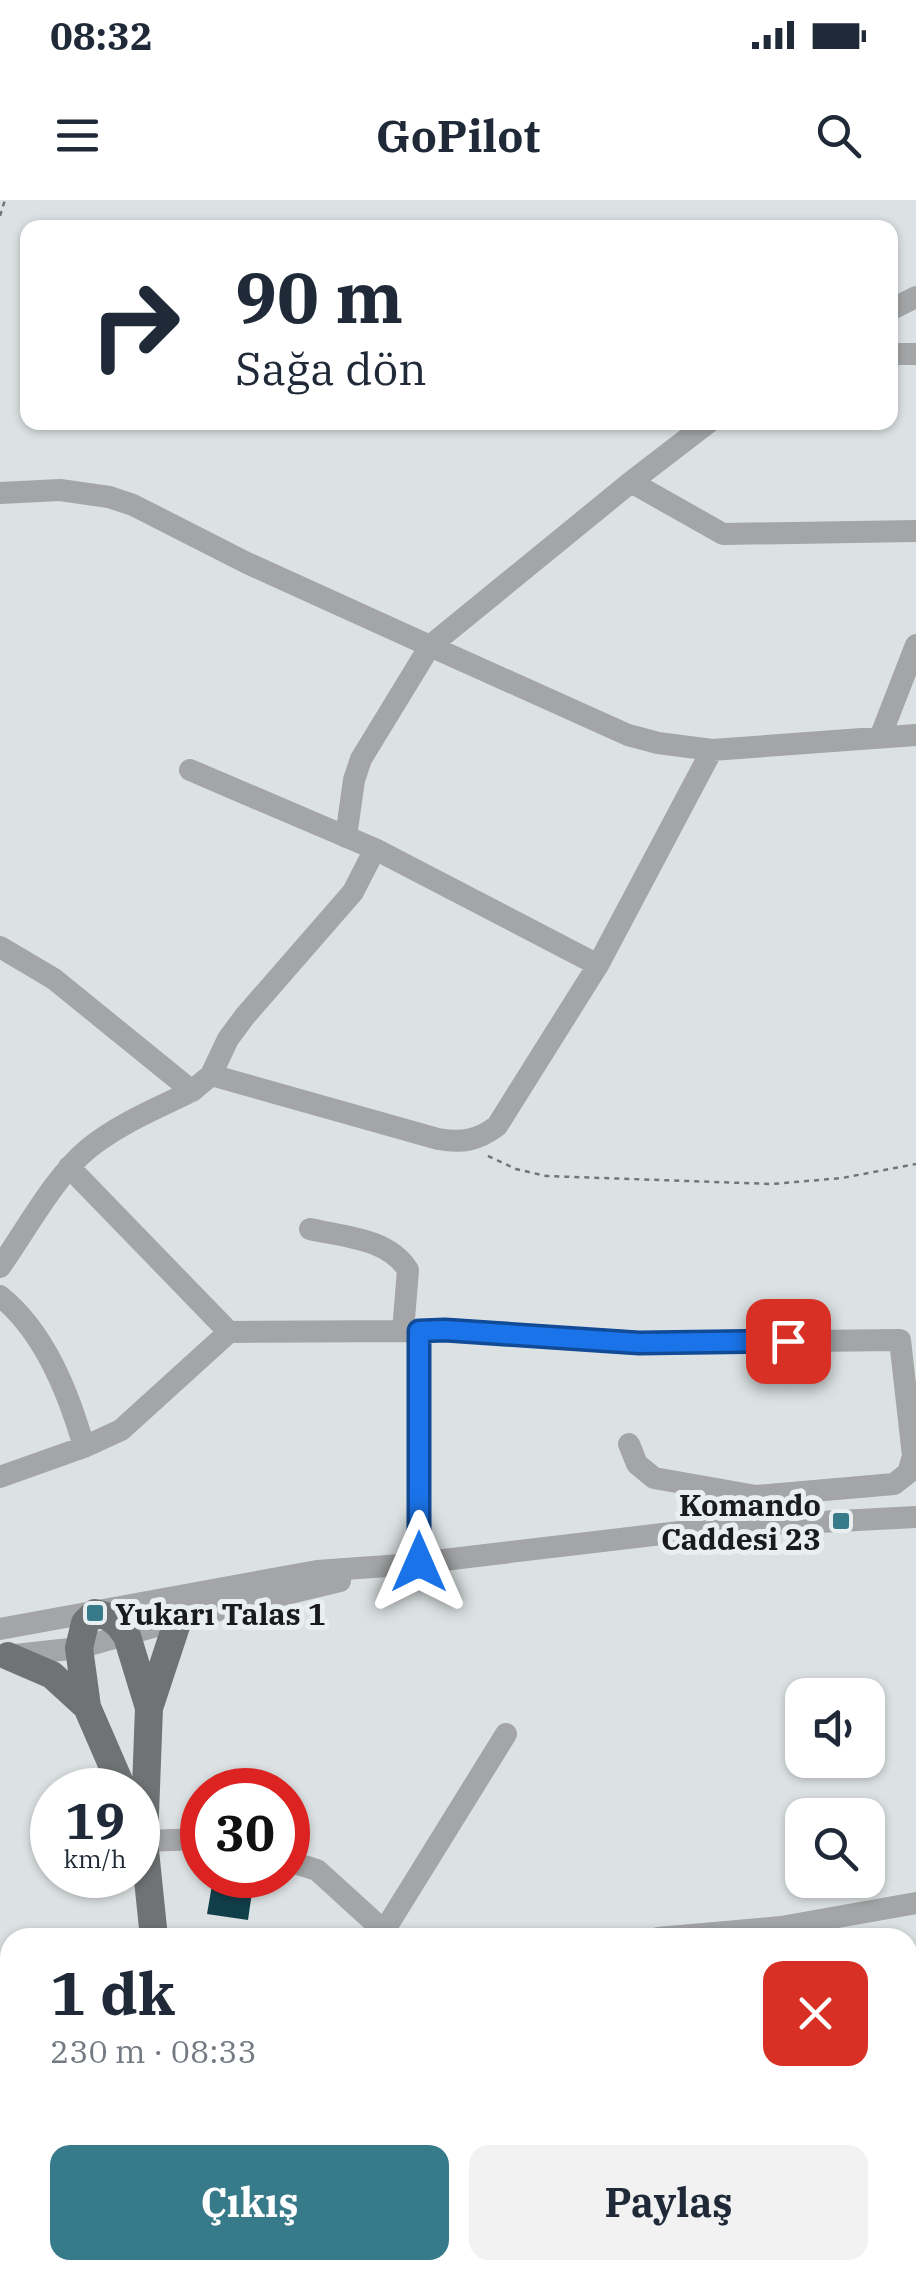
<!DOCTYPE html>
<html lang="tr">
<meta charset="utf-8">
<style>
body{margin:0;font-family:"IBM Plex Serif",serif;background:#f2f2f3;color:#1f2937;height:100vh;display:flex;flex-direction:column;font-size:38px;white-space:nowrap}
*{box-sizing:border-box;margin:0}
p{font-size:32px;color:#747a83}
.icon{flex:none;width:55px;height:55px;fill:none;stroke:currentColor;stroke-width:2;stroke-linecap:round;stroke-linejoin:round}
.map{position:relative;flex:1;overflow:hidden}
.drawer{position:absolute;left:0px;top:1728px;width:918px;height:352px;display:flex;flex-direction:column;background:#fff;border-radius:30px 30px 0 0;box-shadow:0 2px 8px #0004}
.drawer>*{flex:none}
.guide{position:absolute;left:20px;top:20px;width:878px;height:210px;border-radius:20px;box-shadow:0 2px 8px #0004;background:#fff;color:#1f2937;overflow:hidden}
.fabs{position:absolute;left:785px;top:1478px;display:grid;gap:20px}
.fabs a{display:grid;place-items:center;width:100px;height:100px;border-radius:20px;background:#fff;box-shadow:0 2px 8px #0004;font-size:50px}
.speed{position:absolute;left:30px;top:1568px;display:flex;gap:20px;font-size:50px;font-weight:700;text-align:center}
.speed>*{display:grid;place-content:center;width:130px;height:130px;border-radius:50%;background:#fff;box-shadow:0 2px 8px #0004;line-height:1}
.speed small{font-size:25px;font-weight:400}
.speed .limit{border:15px solid #d22;background:#fff;color:#111}
.pin{position:absolute;display:grid;place-items:center;width:85px;height:85px;color:#fff;margin:-42px;border-radius:20px;box-shadow:0 5px 15px #0006}
.me{position:absolute;width:110px;margin:-55px;rotate:0deg;stroke-linejoin:round;filter:drop-shadow(0 0 8px #0008)}
.turn{display:flex;align-items:center;gap:35px;height:210px;padding:0 50px;font-size:45px}
.turn .icon{width:130px;height:130px;stroke-width:2.5}
.turn b{display:block;font-size:70px;line-height:85px}
.round{display:grid;place-items:center;flex:none;width:105px;height:105px;border-radius:20px;background:#f2f2f3}
.head{display:flex;align-items:center;justify-content:space-between;height:170px;padding:0 50px}
h1{font-size:60px;font-weight:700;line-height:75px}
.cta{display:flex;gap:20px;margin-top:auto;padding:20px 50px}
.cta a{flex:1;height:115px;border-radius:20px;background:#377b8a;color:#fff;font-size:40px;font-weight:700;line-height:115px;text-align:center}
.cta a+a{background:#f2f2f3;color:#1f2937}
.status{display:flex;justify-content:space-between;align-items:center;height:70px;padding:0 50px;background:#fff;direction:ltr}
.status svg{height:28px;fill:currentColor}
header{display:flex;justify-content:space-between;align-items:center;height:130px;padding:0 50px;background:#fff;font-size:45px;font-weight:700}
.map>svg:first-child{display:block}
.building{fill:#113f49}
.lines{fill:none;stroke-linecap:round;stroke-linejoin:round}
.path{stroke:#717576;stroke-width:2.5;stroke-dasharray:5 5;stroke-linecap:butt}
.minor{stroke:#a3a5a6;stroke-width:22}
.major{stroke:#6f7374;stroke-width:28}
.route-casing{stroke:#114b97;stroke-width:25}
.route{stroke:#1a73e8;stroke-width:18}
.poi-dot{fill:#377b8a;stroke:#e9eff0;stroke-width:4}
.labels{text-anchor:middle;dominant-baseline:central;stroke-width:10;stroke-linejoin:round;paint-order:stroke}
.poi-label{font-size:30px;font-weight:bold;fill:#191b1c;stroke:#e9eff0;text-anchor:end}
</style>
<div class="status"><b>08:32</b><svg viewBox="0 0 49 12"><path d="M0 12V9h3v3zM5 12V6h3v6zM10 12V3h3v9zM15 12V0h3v12zM26 1h20v11H26zM47 4h2v5h-2z"/></svg></div>
<header><svg class="icon" aria-label="menu" viewBox="0 0 24 24"><path d="M4 6h16M4 12h16M4 18h16"/></svg>GoPilot<svg class="icon" aria-label="search" viewBox="0 0 24 24"><circle cx="10" cy="10" r="6"/><path d="M15 15l6 6"/></svg></header>
<div class="map">
<svg width="916" height="2079" viewBox="0 0 916 2079">
<rect width="100%" height="100%" fill="#dce2e3"/>
<path class="building" d="M212,1685L252,1692L248,1720L207,1714Z"/>
<g class="lines">
<path class="path" d="M0,16L5,0
M488,956L516,969L546,976L772,984L842,978L916,964"/>
<path class="minor" d="M890,110L916,97
M890,154H916
M631,282L709,222
M0,293L60,290L109,297L133,305L247,363L430,446L361,559L354,580L346,637
M881,535L916,445
M712,550L916,535
M190,570L375,649L598,765L497,926C477,941 462,943 438,939L211,875L192,891
M0,747L54,779L192,891C158,908 120,923 89,948C55,976 26,1030 0,1067
M598,765L712,550L658,543L628,535L430,446L631,282L723,334L916,331
M211,875L228,839L245,816L353,692L375,649
M69,967L229,1132L419,1131V1363
M310,1029C344,1037 388,1038 408,1070L403,1131
M0,1096C45,1132 69,1194 84,1247
M419,1131L445,1129L639,1143L900,1140L913,1256L908,1273L894,1284L756,1296L654,1278L637,1264L629,1244
M0,1277L84,1247L121,1230L229,1132
M0,1429L317,1371L401,1365L721,1327L916,1317
M6,1456L79,1448L178,1420L340,1381
M144,1641L202,1639
M288,1661L317,1670L384,1731L387,1738
M384,1731L506,1534
M658,1738L781,1727L916,1703
M0,1804L10,1800
M908,1905H916
M748,2070L751,2079
M811,2070L892,2079
M428,2079L436,2070"/>
<path class="major" d="M8,1456L52,1475L87,1507
M149,1508L178,1420
M123,1590L87,1507L79,1448L85,1423L95,1413L109,1417L119,1425L127,1436L149,1508L144,1641L154,1738
M111,2079L114,2070"/>
</g>
<g class="lines">
<g class="route-casing">
<path id="route" d="M419,1362V1131L445,1130L639,1143L788,1141"/>
</g>
<use href="#route" class="route"/>
</g>
<g class="poi-dot">
<rect x="831" y="1311" width="20" height="20" rx="5"/>
<rect x="85" y="1403" width="20" height="20" rx="5"/>
</g>
<g class="labels">
<g class="poi-label">
<text x="821" y="1304">Komando<tspan x="821" dy="34">Caddesi 23</tspan></text>
<text x="115" y="1413" text-anchor="start">Yukarı Talas 1</text>
</g>
</g>
</svg>
<div class="fabs">
<a><svg class="icon" aria-label="sound" viewBox="0 0 24 24"><path d="M4 9h4l5-4v14l-5-4H4zM17 9q2 3 0 6"/></svg></a>
<a><svg class="icon" aria-label="search" viewBox="0 0 24 24"><circle cx="10" cy="10" r="6"/><path d="M15 15l6 6"/></svg></a>
</div>
<div class="speed"><div>19<small>km/h</small></div><div class="limit">30</div></div>
<div class="pin" style="left:788px;top:1141px;background:#d93025"><svg class="icon" aria-label="arrive" viewBox="0 0 24 24"><path d="M6 21V4h12l-3 4 3 4H6"/></svg></div>
<svg class="me" style="left:419px;top:1362px" viewBox="-20 -20 40 40"><path d="M0-17L14 15 0 8-14 15z" fill="#1a73e8" stroke="#fff" stroke-width="4"/></svg>
<div class="guide">
<div class="turn"><svg class="icon" aria-label="right" viewBox="0 0 24 24"><path d="M7 20v-9h11M14 6l5 5-5 5"/></svg><div><b>90 m</b>Sağa dön</div></div>
</div>
<section class="drawer">
<div class="head"><div><h1>1 dk</h1><p>230 m · 08:33</p></div><a class="round" style="background:#d93025;color:#fff"><svg class="icon" aria-label="close" viewBox="0 0 24 24"><path d="M6 6l12 12M18 6L6 18"/></svg></a></div>
<div class="cta"><a>Çıkış</a><a>Paylaş</a></div>
</section>
</div>
